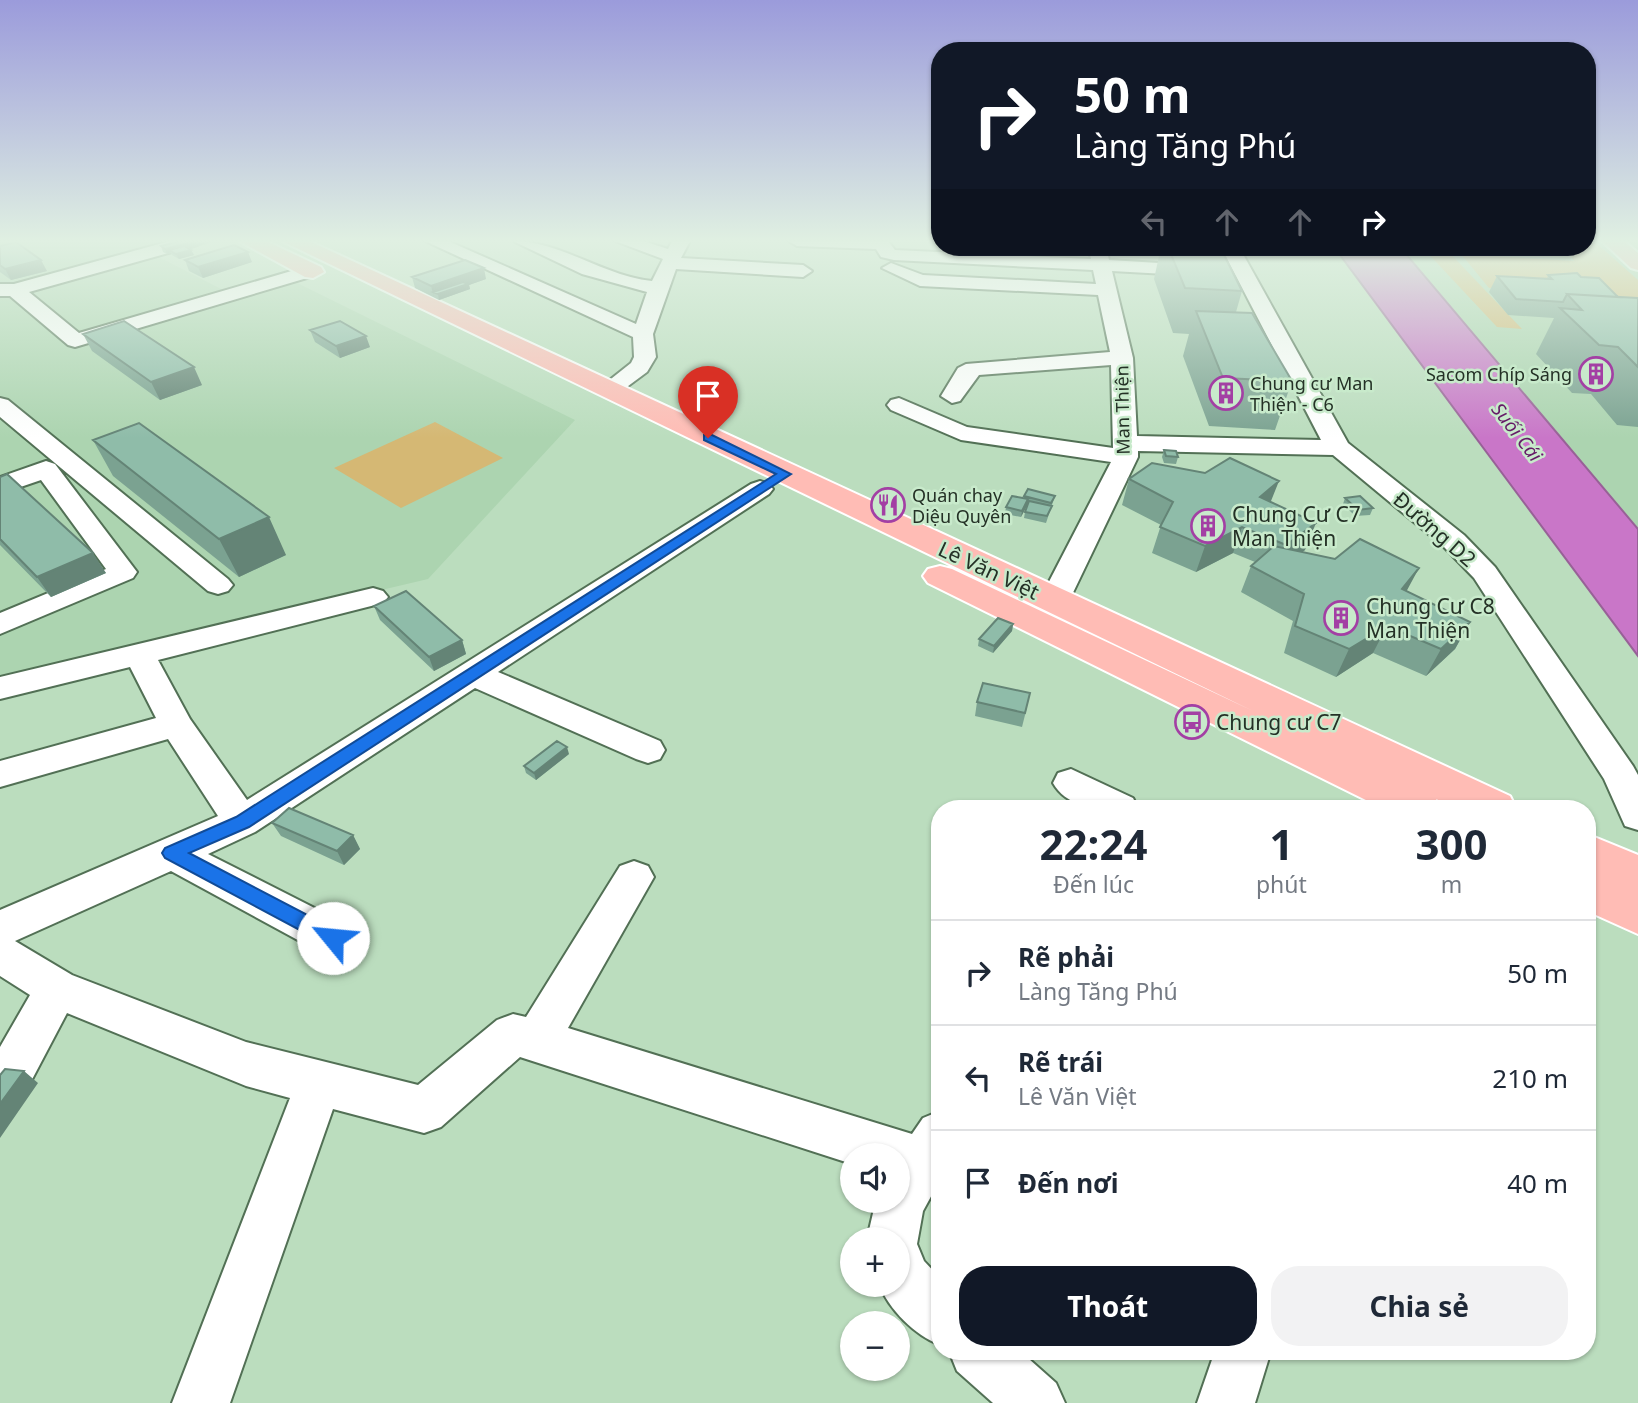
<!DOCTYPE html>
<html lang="vi">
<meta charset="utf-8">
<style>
body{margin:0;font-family:"Noto Sans",sans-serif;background:#f2f2f3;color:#1f2937;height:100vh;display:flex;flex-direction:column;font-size:26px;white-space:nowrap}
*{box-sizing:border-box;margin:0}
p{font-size:23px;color:#747a83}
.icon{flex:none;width:38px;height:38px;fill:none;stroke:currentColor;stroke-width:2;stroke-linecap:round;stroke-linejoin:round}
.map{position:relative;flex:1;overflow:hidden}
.sheet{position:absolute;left:931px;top:800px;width:665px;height:560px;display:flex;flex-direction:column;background:#fff;border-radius:28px;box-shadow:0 2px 5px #0004}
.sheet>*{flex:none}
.hud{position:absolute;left:931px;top:42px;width:665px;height:214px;border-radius:28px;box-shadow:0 2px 5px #0004;background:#111827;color:#fff;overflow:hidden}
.buttons{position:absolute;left:840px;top:1143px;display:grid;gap:14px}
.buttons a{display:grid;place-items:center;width:70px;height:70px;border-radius:50%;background:#fff;box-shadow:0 2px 5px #0004;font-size:35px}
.pin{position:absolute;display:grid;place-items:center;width:60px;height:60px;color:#fff;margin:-72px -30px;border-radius:50% 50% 50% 0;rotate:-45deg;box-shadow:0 0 7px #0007}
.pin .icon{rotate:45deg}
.me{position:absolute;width:77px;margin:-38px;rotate:298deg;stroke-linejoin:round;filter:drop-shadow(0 0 5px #0008)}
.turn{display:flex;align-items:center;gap:24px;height:147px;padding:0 28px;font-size:32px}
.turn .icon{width:91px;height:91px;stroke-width:2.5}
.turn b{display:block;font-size:49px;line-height:60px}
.lanes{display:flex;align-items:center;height:66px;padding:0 28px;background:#0003;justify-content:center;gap:35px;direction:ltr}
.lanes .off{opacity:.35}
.eta{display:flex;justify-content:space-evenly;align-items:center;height:119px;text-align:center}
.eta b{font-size:42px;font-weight:700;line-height:49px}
.action{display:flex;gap:14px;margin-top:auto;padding:14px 28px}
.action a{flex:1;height:80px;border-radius:28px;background:#111827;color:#fff;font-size:28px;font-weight:700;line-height:80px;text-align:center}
.action a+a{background:#f2f2f3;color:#1f2937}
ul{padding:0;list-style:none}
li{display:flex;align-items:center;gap:21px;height:105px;padding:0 28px;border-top:2px solid #e0e1e3}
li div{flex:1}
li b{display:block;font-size:26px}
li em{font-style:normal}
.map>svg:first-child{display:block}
.built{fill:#acd4b0}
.green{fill:#d5b874}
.water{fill:#c976c8;stroke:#986197;stroke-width:2}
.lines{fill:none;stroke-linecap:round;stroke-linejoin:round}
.minor-casing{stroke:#527055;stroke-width:4}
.major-casing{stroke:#fff;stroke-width:4}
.minor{fill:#fff;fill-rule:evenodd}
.major{fill:#ffbcb5;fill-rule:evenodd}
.wall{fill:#7ba291}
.shaded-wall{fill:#648476}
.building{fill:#8fbca9;stroke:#648476;stroke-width:2}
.route{fill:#1a73e8;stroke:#114b97;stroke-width:2}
.labels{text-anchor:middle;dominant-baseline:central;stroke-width:5;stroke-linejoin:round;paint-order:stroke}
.far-poi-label{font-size:18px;fill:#243126;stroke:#c8eacb;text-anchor:start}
.far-street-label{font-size:18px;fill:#243126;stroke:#c8eacb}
.far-water-label{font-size:19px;font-style:italic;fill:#651b67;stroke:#c8eacb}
.poi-label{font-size:21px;fill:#243126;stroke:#c8eacb;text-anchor:start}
.street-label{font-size:21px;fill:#243126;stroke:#c8eacb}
</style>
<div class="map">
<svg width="1638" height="1403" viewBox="0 0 1638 1403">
<rect width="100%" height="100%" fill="#bbddbe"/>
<path class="built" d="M0,241H192L151,253L223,290L279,274L575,420L428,579L0,680Z
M1587,241H1638V529L1400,247H1587Z"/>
<path class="green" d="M1587,241H1594L1638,280V304L1612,296L1489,288L1461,254L1574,261L1570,255L1525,253L1519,247H1587Z
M1422,247H1444L1522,329L1497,327Z
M435,422L503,458L401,508L334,468Z"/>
<path class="water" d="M1334,247H1400L1638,529V656Z"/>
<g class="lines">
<g class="minor-casing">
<path id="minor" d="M170,241H199L197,245L29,292L79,333L305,267H317L320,271L317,275L75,347L68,345L10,296H0V284H14Z
M425,241H448L636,324L647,292L582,274L513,241C561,241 603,276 652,281L663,259L615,241H643L668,249L672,241H690L681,258L803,265L812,271L803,277L676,269L653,334L656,357L647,372L616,395L608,397L597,390L631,363L634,357L633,337Z
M789,241H888L895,250L1091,259L1088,247H1106L1109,260L1208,266L1211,270L1202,276L1112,271L1133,358L1137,436L1321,440L1221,247H1239L1348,443L1464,535L1495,567L1633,766L1638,775V830L1625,826L1604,779L1474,578L1444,547L1333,455L1138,451V457L1069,601L1065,608L1054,610L1043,608L1039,601L1111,462L961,440L891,410L887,405L891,400L899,398L967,427L1113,448L1111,365L979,375L960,401L952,403L941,396L958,368L966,364L1110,352L1098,295L920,286L882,268L891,263L923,275L1096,284L1093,270L894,260L881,257L876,249L797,246Z
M0,398L8,400L228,579L233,585L228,591L218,594L208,591L0,417Z
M46,461L55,464L137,572L133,578L0,634V613L106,569L41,480L0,494V477Z
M760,481L769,484L773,489L769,494L498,672L660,741L665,750L660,759L648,763L636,759L475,688L255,832L208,854L348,925L354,938L348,951L333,956L318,951L171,871L15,941L72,975L246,1042L418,1085L497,1020L513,1014L526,1017L620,866L634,861L648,866L654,877L568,1028L912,1134L923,1118L940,1111V1180L923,1211L917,1244L924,1261L940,1278V1345C915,1335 889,1310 879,1284H898V1239H867L876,1200H898V1155H852V1164L520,1057L441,1127L424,1133L333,1109L230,1403H172L290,1098L246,1086L67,1013L17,1108L0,1115V1047L30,995L0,976V910L218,816L168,739L0,787V761L156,718L130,667L0,699V677L373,588L383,591L388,597L383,603L158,660L190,719L247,800L751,484Z
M1071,769L1133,798L1138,808C1109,808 1070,813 1053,783L1058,773Z
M949,1351H1020L1056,1383L1065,1403H993L957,1371Z
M1215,1351H1271L1255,1403H1197Z"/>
</g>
<g class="major-casing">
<path id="major" d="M239,241H266L321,267L324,272L313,278L305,277Z
M282,241H309L1510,796L1516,808H1457L1436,799L1441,808H1382L928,583L923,576L928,569L940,566L952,569L1253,711Z
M1602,241H1624L1638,253V270L1631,268Z
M1587,834L1638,855V934L1587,911Z"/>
</g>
<use href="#minor" class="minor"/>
<use href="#major" class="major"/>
</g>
<path class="wall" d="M216,241L189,249L191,250L194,255L179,259L172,255L171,253L167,254L163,252L161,246Z
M0,246L47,271L11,280L0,272Z
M1161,247H1220L1242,291L1236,312L1292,381L1275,430L1209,426L1183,356L1189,334L1173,333L1154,279Z
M1438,247H1477L1475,251L1439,249Z
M185,260L252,262L203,278L189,271Z
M1548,275L1581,277L1618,297L1638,298V427L1617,425L1591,394L1572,393L1536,354L1554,318L1508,315L1489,292L1497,276L1547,279Z
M412,277L486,279L469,285L470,289L439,300L415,288Z
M310,330L370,347L340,358L315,342Z
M83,334L202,385L160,400L92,351Z
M93,440L286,555L239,577L113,476Z
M1164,450L1178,457L1176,464L1164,463L1162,457Z
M0,477L106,573L51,597L0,545Z
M1129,479L1271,502L1305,550L1302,552L1407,591L1470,622L1455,649L1426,676L1373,653L1336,677L1284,653L1293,621L1241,592L1251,566L1255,562L1233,553L1196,572L1152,553L1161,525L1122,505Z
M1024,496H1055L1046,523L1024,518L1025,512L1028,504H1027L1021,517L1005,514L1006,507L1024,498Z
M1345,498L1373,508L1370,515L1355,516L1343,504Z
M374,606L462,640L466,654L434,671L380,620Z
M1013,624L1012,631L993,653L978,646L979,639Z
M977,702L1027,707L1022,727L975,716Z
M569,754L536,780L526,773L524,766Z
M272,823L353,835L360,849L344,865L281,836Z"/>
<path class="shaded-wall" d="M195,241H216L174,253L169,250L171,253L167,254L165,249Z
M191,250L194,255L179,259L176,254Z
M248,252L252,262L203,278L198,267Z
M41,260L47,271L11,280L5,269Z
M484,268L486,279L469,285L470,289L439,300L438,294L433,292L434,297L431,286Z
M366,336L370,347L340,358L336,346Z
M194,367L202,385L160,400L151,382Z
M1279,481L1269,506L1260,497Z
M1028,499L1027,506L1021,517L1022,511Z
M269,517L286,555L239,577L219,539Z
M1316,523L1305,550L1276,571L1286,545Z
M1242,527L1233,553L1196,572L1205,546Z
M93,553L106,573L51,597L37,577Z
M1419,568L1405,594L1402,589Z
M1470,622L1455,649L1426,676L1441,649Z
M1013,624L1012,631L993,653L994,646Z
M1387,626L1373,653L1336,677L1349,649Z
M462,640L466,654L434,671L429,657Z
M567,747L569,754L536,780L534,773Z
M353,835L360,849L344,865L337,851Z
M24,1071L38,1083L0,1138V1104Z"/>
<path class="building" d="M180,241H195L165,249L161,246Z
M16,242L41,260L5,269L0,265V246Z
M234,245L248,252L198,267L185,260Z
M184,246L191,250L176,254L169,250Z
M1168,247H1220L1242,291L1185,288Z
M465,260L484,268L431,286L412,277Z
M1577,273L1581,277L1599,278L1618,297L1567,294L1563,302L1516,299L1497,276L1552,279L1548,275Z
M463,282L468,284L438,294L433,292Z
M1567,294L1638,298V367L1618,347L1599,345L1560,308L1582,310Z
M1196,311L1252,313L1292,381L1223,378Z
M124,321L194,367L151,382L83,334Z
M340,321L366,336L336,346L310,330Z
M139,423L269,517L219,539L93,440Z
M1164,450L1176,451L1178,457L1166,456Z
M1230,458L1279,481L1260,497L1316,523L1286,545L1242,527L1205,546L1160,527L1173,502L1129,479L1152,463L1205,473Z
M7,474L93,553L37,577L0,539V477Z
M1028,489L1055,496L1051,503L1024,496Z
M1012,496L1028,499L1022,511L1006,507Z
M1360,496L1373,508L1358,510L1345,498Z
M1029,501L1052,506L1047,516L1025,512Z
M1360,539L1419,568L1402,589L1470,622L1441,649L1387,626L1349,649L1295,626L1304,594L1251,566L1274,546L1335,559Z
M406,591L462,640L429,657L374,606Z
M998,618L1013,624L994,646L979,639Z
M983,683L1030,693L1025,713L977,702Z
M557,741L567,747L534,773L524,766Z
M289,808L353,835L337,851L272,823Z
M5,1069L24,1071L0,1104V1075Z"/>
<linearGradient id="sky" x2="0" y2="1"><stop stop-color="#9b9bdb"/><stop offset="0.55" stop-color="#e0f0e2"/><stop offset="1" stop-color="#e0f0e2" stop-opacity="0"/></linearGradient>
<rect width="1638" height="438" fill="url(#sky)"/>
<path class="route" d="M704,435H712L791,474L249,827L189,853L340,932L343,938L340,944L333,947L326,944L165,858L162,853L165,848L236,817L776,474L704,440Z"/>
<defs>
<g id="building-ring" transform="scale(1.75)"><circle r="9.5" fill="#c8eacb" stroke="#a33fa4" stroke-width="1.5"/><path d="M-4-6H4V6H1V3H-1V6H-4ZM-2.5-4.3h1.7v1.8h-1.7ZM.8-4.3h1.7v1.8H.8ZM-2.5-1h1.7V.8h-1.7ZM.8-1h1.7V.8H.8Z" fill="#a33fa4"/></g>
<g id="restaurant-ring" transform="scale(1.75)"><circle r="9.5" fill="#c8eacb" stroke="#a33fa4" stroke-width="1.5"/><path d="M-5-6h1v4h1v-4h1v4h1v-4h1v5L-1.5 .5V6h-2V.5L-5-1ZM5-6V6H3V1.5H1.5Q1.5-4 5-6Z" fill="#a33fa4"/></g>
<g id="bus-ring" transform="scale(1.75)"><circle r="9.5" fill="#c8eacb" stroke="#a33fa4" stroke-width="1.5"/><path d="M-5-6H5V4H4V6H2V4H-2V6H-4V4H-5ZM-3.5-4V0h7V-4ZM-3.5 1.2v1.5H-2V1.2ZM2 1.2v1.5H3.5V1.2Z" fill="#a33fa4"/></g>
</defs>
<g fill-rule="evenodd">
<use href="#building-ring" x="1596" y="374"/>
<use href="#building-ring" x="1226" y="393"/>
<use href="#restaurant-ring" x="888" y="505"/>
<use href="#building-ring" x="1208" y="526"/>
<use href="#building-ring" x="1341" y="618"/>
<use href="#bus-ring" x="1192" y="722"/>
</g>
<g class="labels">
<g class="far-poi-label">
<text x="1572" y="374" text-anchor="end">Sacom Chíp Sáng</text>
<text x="1250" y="383">Chung cư Man<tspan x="1250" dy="21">Thiện - C6</tspan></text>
<text x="912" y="495">Quán chay<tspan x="912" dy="21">Diệu Quyên</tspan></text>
</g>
<g class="far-street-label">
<text transform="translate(1122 410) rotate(-91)">Man Thiện</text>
</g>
<g class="far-water-label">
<text transform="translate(1517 432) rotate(52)">Suối Cái</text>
</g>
<g class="poi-label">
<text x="1232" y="514">Chung Cư C7<tspan x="1232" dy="24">Man Thiện</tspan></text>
<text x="1366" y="606">Chung Cư C8<tspan x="1366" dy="24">Man Thiện</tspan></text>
<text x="1216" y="722">Chung cư C7</text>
</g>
<g class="street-label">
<text transform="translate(1435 529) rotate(41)">Đường D2</text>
<text transform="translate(989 570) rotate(25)">Lê Văn Việt</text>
</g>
</g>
</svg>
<div class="buttons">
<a><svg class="icon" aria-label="sound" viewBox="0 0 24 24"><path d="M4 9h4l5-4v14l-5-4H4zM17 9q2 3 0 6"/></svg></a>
<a>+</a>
<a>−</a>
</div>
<div class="pin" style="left:708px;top:438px;background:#d93025"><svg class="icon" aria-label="arrive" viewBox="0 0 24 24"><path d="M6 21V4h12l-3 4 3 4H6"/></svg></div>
<svg class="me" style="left:333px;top:938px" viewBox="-20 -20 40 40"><circle r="19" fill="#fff"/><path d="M0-13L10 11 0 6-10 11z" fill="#1a73e8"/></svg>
<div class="hud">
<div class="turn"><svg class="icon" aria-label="right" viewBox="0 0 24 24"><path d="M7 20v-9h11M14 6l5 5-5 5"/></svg><div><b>50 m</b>Làng Tăng Phú</div></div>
<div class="lanes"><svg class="icon off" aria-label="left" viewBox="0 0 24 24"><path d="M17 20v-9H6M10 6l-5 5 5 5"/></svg><svg class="icon off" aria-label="ahead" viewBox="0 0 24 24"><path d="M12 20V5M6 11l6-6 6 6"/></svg><svg class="icon off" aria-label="ahead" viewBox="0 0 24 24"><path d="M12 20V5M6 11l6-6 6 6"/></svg><svg class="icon" aria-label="right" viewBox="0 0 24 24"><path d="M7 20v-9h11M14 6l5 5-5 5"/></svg></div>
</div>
<section class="sheet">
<div class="eta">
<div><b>22:24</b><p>Đến lúc</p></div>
<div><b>1</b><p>phút</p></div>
<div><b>300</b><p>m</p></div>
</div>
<ul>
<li><svg class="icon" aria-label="right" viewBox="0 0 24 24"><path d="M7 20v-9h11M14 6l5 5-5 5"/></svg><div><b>Rẽ phải</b><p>Làng Tăng Phú</p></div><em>50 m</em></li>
<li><svg class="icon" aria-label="left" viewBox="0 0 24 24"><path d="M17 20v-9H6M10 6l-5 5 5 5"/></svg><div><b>Rẽ trái</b><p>Lê Văn Việt</p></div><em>210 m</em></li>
<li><svg class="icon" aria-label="arrive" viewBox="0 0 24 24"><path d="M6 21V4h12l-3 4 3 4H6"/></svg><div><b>Đến nơi</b></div><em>40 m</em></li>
</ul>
<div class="action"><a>Thoát</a><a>Chia sẻ</a></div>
</section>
</div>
